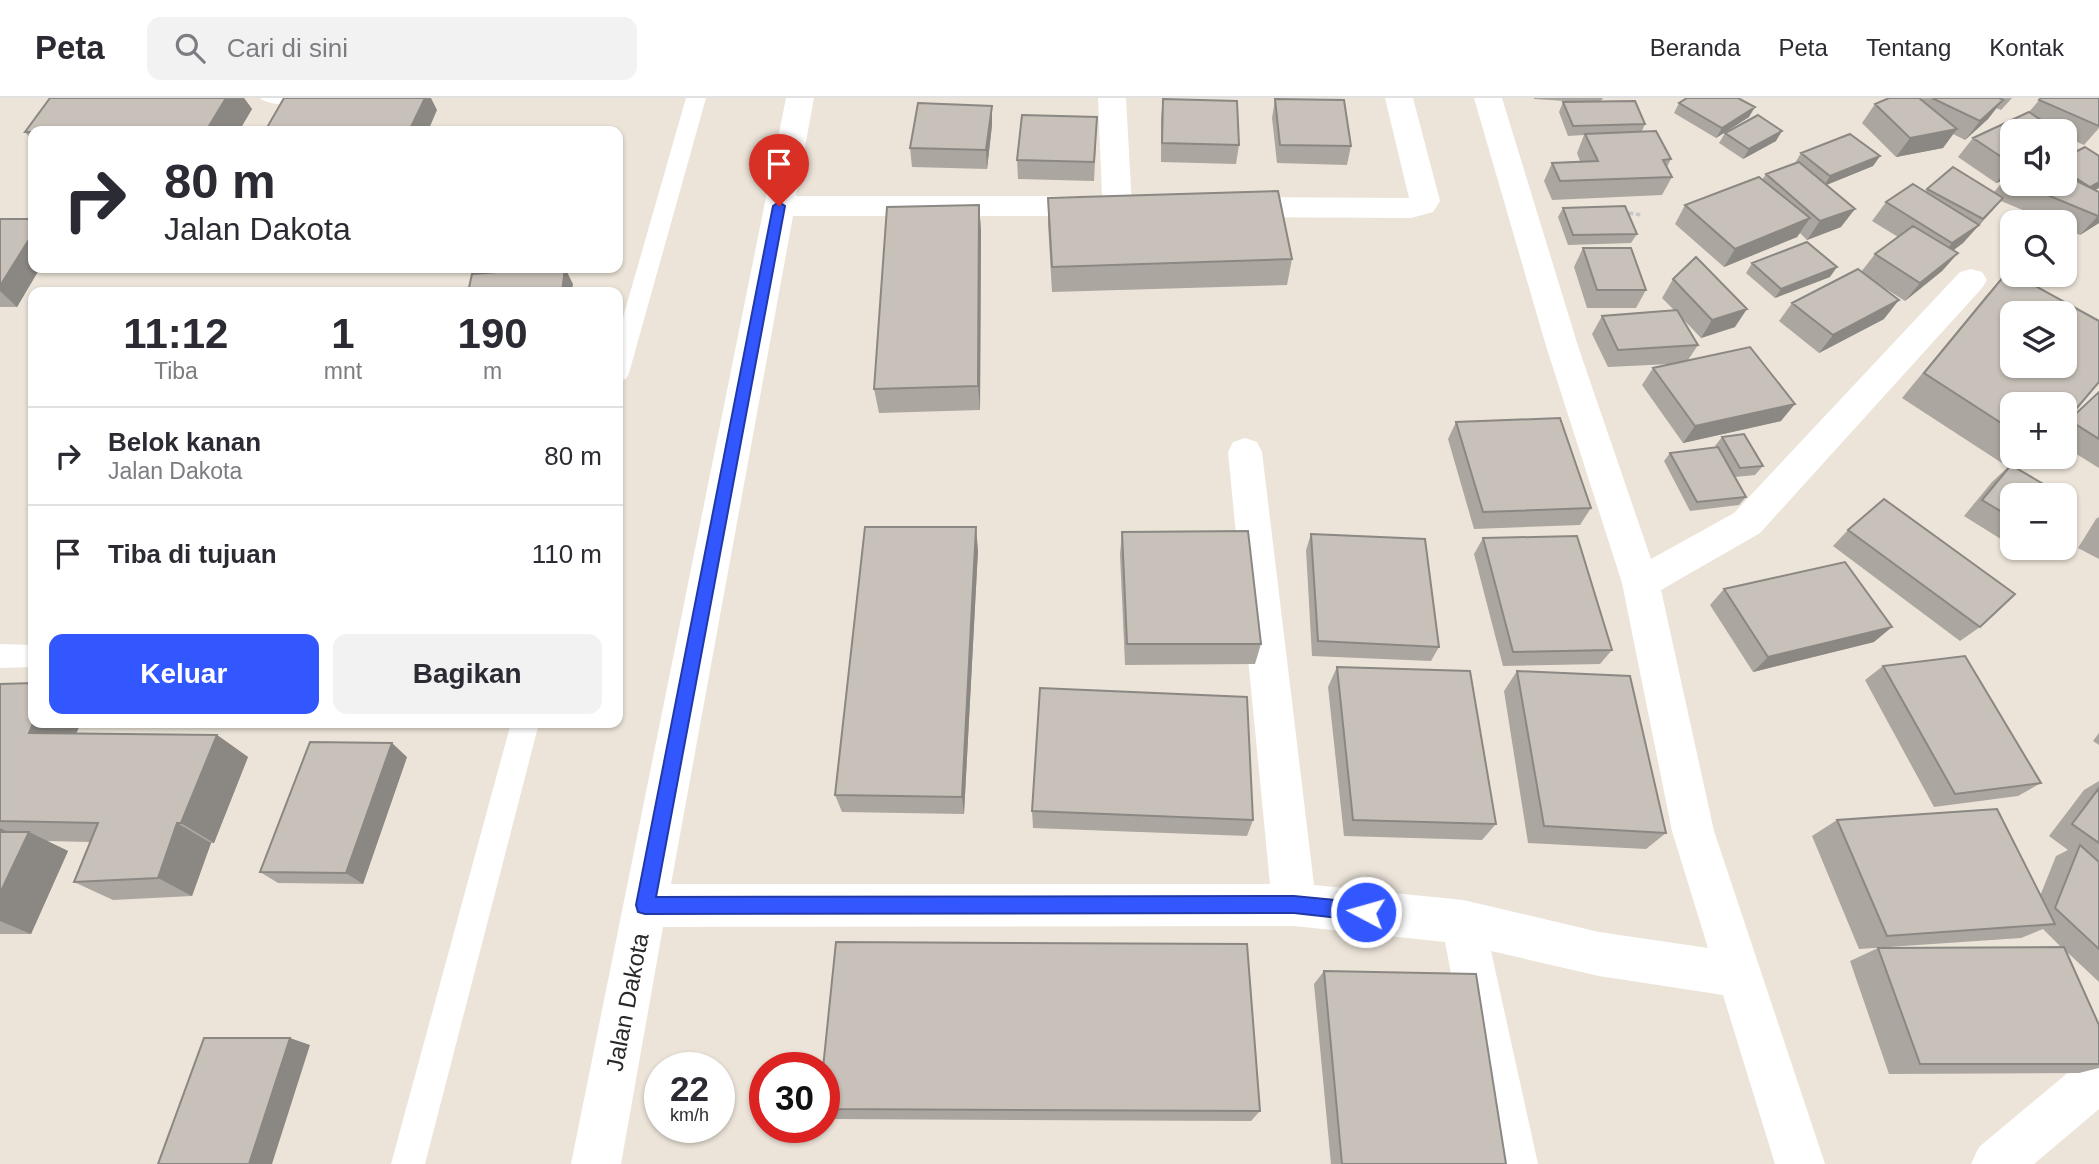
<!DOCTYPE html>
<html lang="id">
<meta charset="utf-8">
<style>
body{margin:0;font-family:Arial,sans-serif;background:#f2f2f3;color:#2b2b33;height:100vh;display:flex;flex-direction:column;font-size:26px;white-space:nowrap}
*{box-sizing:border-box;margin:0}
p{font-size:23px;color:#7c7c81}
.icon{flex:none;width:38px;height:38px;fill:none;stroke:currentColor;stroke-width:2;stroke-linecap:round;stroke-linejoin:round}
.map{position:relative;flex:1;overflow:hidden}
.drawer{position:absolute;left:28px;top:189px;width:595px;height:441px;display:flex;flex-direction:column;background:#fff;border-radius:14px;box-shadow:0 2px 5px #0004}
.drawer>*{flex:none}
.top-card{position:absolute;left:28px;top:28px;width:595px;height:147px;border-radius:14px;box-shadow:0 2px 5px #0004;background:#fff;color:#2b2b33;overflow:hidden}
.buttons{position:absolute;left:2000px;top:21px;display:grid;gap:14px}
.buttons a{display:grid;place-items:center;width:77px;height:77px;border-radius:14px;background:#fff;box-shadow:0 2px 5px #0004;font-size:35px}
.speed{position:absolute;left:644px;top:954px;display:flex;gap:14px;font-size:35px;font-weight:700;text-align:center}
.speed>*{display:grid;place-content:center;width:91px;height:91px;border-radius:50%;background:#fff;box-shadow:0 2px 5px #0004;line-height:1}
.speed small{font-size:18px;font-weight:400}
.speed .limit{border:10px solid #d22;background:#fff;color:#111}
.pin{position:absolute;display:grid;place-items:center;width:60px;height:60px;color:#fff;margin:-72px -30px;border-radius:50% 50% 50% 0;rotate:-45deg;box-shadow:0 0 7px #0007}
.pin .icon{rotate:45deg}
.me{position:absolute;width:77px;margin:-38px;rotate:276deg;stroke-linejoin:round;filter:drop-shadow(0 0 5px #0008)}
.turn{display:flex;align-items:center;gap:24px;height:147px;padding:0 21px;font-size:32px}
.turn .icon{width:91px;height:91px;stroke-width:2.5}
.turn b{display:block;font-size:49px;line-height:60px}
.eta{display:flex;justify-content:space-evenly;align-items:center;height:119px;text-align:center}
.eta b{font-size:42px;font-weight:600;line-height:49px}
.action{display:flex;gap:14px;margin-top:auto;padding:14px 21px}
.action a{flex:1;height:80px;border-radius:14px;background:#3357ff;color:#fff;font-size:28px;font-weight:600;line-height:80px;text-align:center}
.action a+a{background:#f2f2f3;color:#2b2b33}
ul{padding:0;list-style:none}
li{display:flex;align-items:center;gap:21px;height:98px;padding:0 21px;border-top:2px solid #e1e1e2}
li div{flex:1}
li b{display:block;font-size:26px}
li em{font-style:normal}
header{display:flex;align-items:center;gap:42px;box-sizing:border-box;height:98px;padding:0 35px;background:#fff;border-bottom:2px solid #e1e1e2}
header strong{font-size:33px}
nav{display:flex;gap:38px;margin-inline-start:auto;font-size:24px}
.search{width:490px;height:63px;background:#f2f2f3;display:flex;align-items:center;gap:18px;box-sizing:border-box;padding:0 24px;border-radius:14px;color:#7c7c81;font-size:26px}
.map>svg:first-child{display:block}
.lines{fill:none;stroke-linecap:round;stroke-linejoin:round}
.path{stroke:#c7c7c7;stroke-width:3.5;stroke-dasharray:4.5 2.5;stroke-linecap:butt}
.lane{fill:#fff;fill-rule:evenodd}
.street{fill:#fff;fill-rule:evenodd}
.wall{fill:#aba69f}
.shaded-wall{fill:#8b8782}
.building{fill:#c7c1b9;stroke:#8b8782;stroke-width:2;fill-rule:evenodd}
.route{fill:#3357ff;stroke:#2139a6;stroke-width:2}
.labels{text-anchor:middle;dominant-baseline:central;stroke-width:6;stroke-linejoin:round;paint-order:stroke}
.street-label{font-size:24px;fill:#292929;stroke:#fff}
</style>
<header>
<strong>Peta</strong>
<div class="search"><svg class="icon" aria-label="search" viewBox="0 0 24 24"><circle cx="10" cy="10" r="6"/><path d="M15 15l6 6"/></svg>Cari di sini</div>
<nav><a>Beranda</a><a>Peta</a><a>Tentang</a><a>Kontak</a></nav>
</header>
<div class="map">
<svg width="2099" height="1066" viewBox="0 0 2099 1066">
<rect width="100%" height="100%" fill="#ece4d9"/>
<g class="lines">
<path class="path" d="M1622,114L1642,117"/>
<path class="lane" d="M260,0H326L327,1C319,10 268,9 260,0Z
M686,0H706L629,275L626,281L618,283V237Z
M0,546L33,547V569L0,570Z
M511,625H539L425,1066H391Z"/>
<path class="street" d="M786,0H814L796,98H1102L1098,0H1126L1132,108L1128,115C1118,118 1110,115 1101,118H793L671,786H1270L1228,354L1233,344L1245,340L1257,344L1262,354L1314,787L1463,802L1599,834L1708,850L1672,733L1622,485L1546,248L1474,0H1502L1578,248L1651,461L1734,415L1960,174L1971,171L1982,174L1987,182L1982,190L1760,435L1661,492L1714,733L1825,1066H1775L1723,897L1599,878L1491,853L1538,1066H1488L1445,844L1294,828L663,829L621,1066H571Z
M1385,0H1413L1440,103L1433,114L1411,120L1228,119L1217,116L1213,109L1217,102L1228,99L1409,100Z
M2099,956V1011L2034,1066H1971L1979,1049L2082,963Z"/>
</g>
<path class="wall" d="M50,0H244L252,11L239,33H33V44L25,34Z
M1534,0H1603L1601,3L1645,26L1642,33L1671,61L1667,69L1672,79L1662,97L1552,102L1544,83L1552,65L1580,63L1577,55L1584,37L1568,38L1559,14L1563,4H1581L1534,1Z
M1889,0H2012L2001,12L1996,10L1988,21L1965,42L1953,36L1943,50L1896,59L1862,25L1875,6Z
M2041,0H2099V30L2084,47L2068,40L2065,43V33H2012V86H2065V59L2099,58V90L2095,92L2099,125L2080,137L2065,130V124H2051L2001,103L1963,145L1954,152L1958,155L1942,173L1905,203L1872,182L1884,221L1819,255L1779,223L1792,205L1861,174L1875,156L1898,139L1872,123L1886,104L1925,94L1927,91L1994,94L2004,82L1996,85L1958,59L1973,40L2029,14Z
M1163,1L1239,47L1236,66L1161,64V20Z
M1275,1L1351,48L1347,67L1277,65L1272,20Z
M1679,5L1749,19L1716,40L1674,15Z
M1097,19L1094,83L1018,81L1017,62Z
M992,27L987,71L912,69L910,50Z
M1725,35L1776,43L1743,61L1719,45Z
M1801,55L1880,58L1873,68L1826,87L1841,129L1807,142L1800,135L1797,139L1724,169L1675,126L1685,107L1762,82L1766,76L1796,65H1795Z
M1048,100L1292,161L1287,187L1052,194L1048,126Z
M979,107L981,133L980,312L879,315L874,291Z
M1563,110L1637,136L1631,145L1568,147L1558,119Z
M0,121L33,170H40L17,209H0Z
M1583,150L1646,192L1636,210H1587L1574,169Z
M1752,165L1830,179L1775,200L1746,175Z
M2008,173L2012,306V359H2033L2019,372L2012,397V448L1964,418L1992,384L2008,369L1902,300L1985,199Z
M1673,181L1735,229L1701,240L1683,221L1698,247L1688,262L1781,323L1683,345L1642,287L1653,270L1670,266L1608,269L1592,236L1602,218L1674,212L1662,200Z
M2099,294V370L2065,349V326Z
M1456,324L1591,410L1580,427L1474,431L1448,341Z
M1722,339L1763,368L1755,377L1735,379L1746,399L1739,407L1690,413L1664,363L1670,355L1716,349L1715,348Z
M2099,419V461L2078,450L2096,421Z
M1848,432L1980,529L1960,543L1833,448Z
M1122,434L1261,546L1255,566L1125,567L1120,456Z
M1311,436L1439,549L1431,563L1312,558L1306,452Z
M1483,440L1612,552L1600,566L1503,568L1474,456Z
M2015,450H2033L2025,456Z
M978,452L964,716L842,714L835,697Z
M1724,491L1874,544L1753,574L1710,507Z
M1883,568L2041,685L2018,698L1934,709L1865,582Z
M1337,569L1496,726L1482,742L1344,738L1328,589Z
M1517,573L1666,735L1646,751L1528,745L1504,593Z
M0,586L33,625H81L76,635L217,637L248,659L214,745H211L192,798L113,802L74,784L90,744L47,743L68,753L31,836H0Z
M2099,635V647L2093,643Z
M407,659L363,786L278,785L260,774Z
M2099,683V884L2067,854L2099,927V970L2079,975L1889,976L1850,863L1878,850L2061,849L2043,831L2021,840L1859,851L1812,738L1837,722L2040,798L2056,758L2068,752L2049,738L2084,692Z
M1032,713L1253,722L1247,738L1033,730Z
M1324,873L1506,1066H1331L1314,886Z
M824,970L1260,1013L1251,1023L829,1021L824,1016Z"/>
<path class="shaded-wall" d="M226,0H244L252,11L239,33H206Z
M425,0H431L437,12L428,33H409Z
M2003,2L1988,21L1965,42L1980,23Z
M992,8V27L987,71L986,52Z
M1755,9L1749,19L1716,40L1722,30Z
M1957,31L1943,50L1896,59L1910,40Z
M1782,33L1776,43L1743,61L1749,51Z
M1880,58L1873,68L1824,88L1830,78Z
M2012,66V77L2006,79L2004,82L1996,85Z
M2099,84V90L2081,99L2090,89Z
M2003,100L1963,145L1937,164L1952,145L1976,129Z
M979,107L981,133L980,312L978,288Z
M1855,111L1841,129L1807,142L1820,123Z
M2099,117V125L2080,137L2098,118Z
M1810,120L1797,139L1724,169L1735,151Z
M33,135V170H40L17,209L0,193V188Z
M1958,155L1942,173L1905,203L1920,185Z
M1837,169L1830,179L1775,200L1781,191Z
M565,170L573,186L572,194H562Z
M1899,202L1884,221L1819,255L1833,237Z
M1747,211L1735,229L1701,240L1712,222Z
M1795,306L1781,323L1683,345L1695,328Z
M976,429L978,452L964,716L962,699Z
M1892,529L1874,544L1753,574L1768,559Z
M33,625H81L66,657L29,635Z
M217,637L248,659L214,745L181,725Z
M392,645L407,659L363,786L346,775Z
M177,725L211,745L192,798L158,780Z
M0,730L25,742L29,734L68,753L31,836L0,823Z
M290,940L310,947L272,1066H249Z"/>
<path class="building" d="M50,0H226L206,33H33V34H25Z
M284,0H425L409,33H265Z
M1687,0H1738L1755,9L1722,30L1679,5Z
M1889,0H1919L1957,31L1910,40L1875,6Z
M1932,0H1999L2003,2L1980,23Z
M2041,0H2099V28L2039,2Z
M1163,1L1237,3L1239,47L1162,45Z
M1275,1L1344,2L1351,48L1280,47Z
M1635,3L1645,26L1573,28L1563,4Z
M918,5L992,8L986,52L910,50Z
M2029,14L2058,33H2012V66L1973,40Z
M1022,17L1097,19L1094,64L1017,62Z
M1758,17L1782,33L1749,51L1725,35Z
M1656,33L1671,61L1663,62L1672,79L1560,83L1552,65L1598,63L1585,36Z
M1850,36L1880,58L1830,78L1801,55Z
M2085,49L2099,58V84L2090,89L2065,73V59Z
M1799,64L1855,111L1820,123L1766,76Z
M1953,69L2003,100L1983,121L1927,91Z
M2012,77V82L2006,79Z
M2065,77L2099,94V117L2098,118L2021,86H2065Z
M1759,79L1810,120L1735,151L1685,107Z
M1913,86L1979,127L1952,145L1886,104Z
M1278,93L1292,161L1052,169L1048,100Z
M979,107L978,288L874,291L887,109Z
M1625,108L1637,136L1573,137L1563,110Z
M0,121H33V135L0,188Z
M1913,128L1958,155L1920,185L1875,156Z
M1807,144L1837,169L1781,191L1752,165Z
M1583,150H1631L1646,192H1597Z
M1696,159L1747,211L1712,222L1673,181Z
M545,170H565L562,194H468L472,176Z
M1858,171L1899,202L1833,237L1792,205Z
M2008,173L2099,223V284L2065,324V306H2012V332L1924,275ZM2012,215H2065V268H2012Z
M1677,212L1698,247L1618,252L1602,218Z
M1750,249L1795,306L1695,328L1653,270Z
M2099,294V341L2069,322Z
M1560,320L1591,410L1483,414L1456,324Z
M1744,336L1763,368L1740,370L1722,339Z
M1718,349L1746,399L1697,404L1670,355Z
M2011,367L2062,397H2012V420L1982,402Z
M2065,399L2073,404L2065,414Z
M1884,401L2015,496L1980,529L1848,432Z
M865,429H976L962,699L835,697Z
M1248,433L1261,546H1127L1122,434Z
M1311,436L1425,441L1439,549L1318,543Z
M1577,438L1612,552L1513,554L1483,440Z
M1845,464L1892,529L1768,559L1724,491Z
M1965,558L2041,685L1955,696L1883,568Z
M1337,569L1470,573L1496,726L1353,722Z
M1517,573L1630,578L1666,735L1544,728Z
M33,585V625L29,635L217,637L181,725H177L158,780L74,784L98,725L0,723V586Z
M1040,590L1247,599L1253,722L1032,713Z
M310,644L392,645L346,775L260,774Z
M2099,690V745L2072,726Z
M1997,711L2055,826L1887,838L1837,722Z
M0,734H29L0,795Z
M2080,747L2099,764V851L2055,810Z
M836,844L1247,846L1260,1013L824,1011V970H823Z
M2064,849L2099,927V966H1920L1878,850Z
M1324,873L1476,876L1506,1066H1342Z
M204,940H290L249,1066H158Z"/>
<path class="route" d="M779,104L785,108L656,799L1294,798L1366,805L1373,808L1375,814L1373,821L1366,823L1294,815L645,816L638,814L636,807L773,108Z"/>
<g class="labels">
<g class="street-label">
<text transform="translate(627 904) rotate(-79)">Jalan Dakota</text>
</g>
</g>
</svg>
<div class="buttons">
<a><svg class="icon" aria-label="sound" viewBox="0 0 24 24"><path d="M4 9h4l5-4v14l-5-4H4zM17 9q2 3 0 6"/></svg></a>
<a><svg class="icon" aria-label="search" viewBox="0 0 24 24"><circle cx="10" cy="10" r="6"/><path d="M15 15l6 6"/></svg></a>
<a><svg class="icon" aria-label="layers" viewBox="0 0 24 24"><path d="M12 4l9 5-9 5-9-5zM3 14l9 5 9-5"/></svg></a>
<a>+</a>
<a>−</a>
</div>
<div class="speed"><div>22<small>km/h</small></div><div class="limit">30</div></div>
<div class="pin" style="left:779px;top:108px;background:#d93025"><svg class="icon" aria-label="arrive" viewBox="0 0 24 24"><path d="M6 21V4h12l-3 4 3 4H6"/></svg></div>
<svg class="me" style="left:1366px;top:814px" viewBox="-20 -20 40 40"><circle r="17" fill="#3357ff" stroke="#fff" stroke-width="3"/><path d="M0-11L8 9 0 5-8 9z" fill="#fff"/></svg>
<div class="top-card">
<div class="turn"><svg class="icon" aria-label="right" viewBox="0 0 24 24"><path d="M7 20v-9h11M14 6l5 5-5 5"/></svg><div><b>80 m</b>Jalan Dakota</div></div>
</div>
<section class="drawer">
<div class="eta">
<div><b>11:12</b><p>Tiba</p></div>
<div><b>1</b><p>mnt</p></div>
<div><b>190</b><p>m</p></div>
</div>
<ul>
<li><svg class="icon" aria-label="right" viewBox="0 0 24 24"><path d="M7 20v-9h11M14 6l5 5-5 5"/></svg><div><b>Belok kanan</b><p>Jalan Dakota</p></div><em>80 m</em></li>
<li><svg class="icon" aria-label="arrive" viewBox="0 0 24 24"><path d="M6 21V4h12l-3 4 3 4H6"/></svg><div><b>Tiba di tujuan</b></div><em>110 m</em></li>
</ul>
<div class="action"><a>Keluar</a><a>Bagikan</a></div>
</section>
</div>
